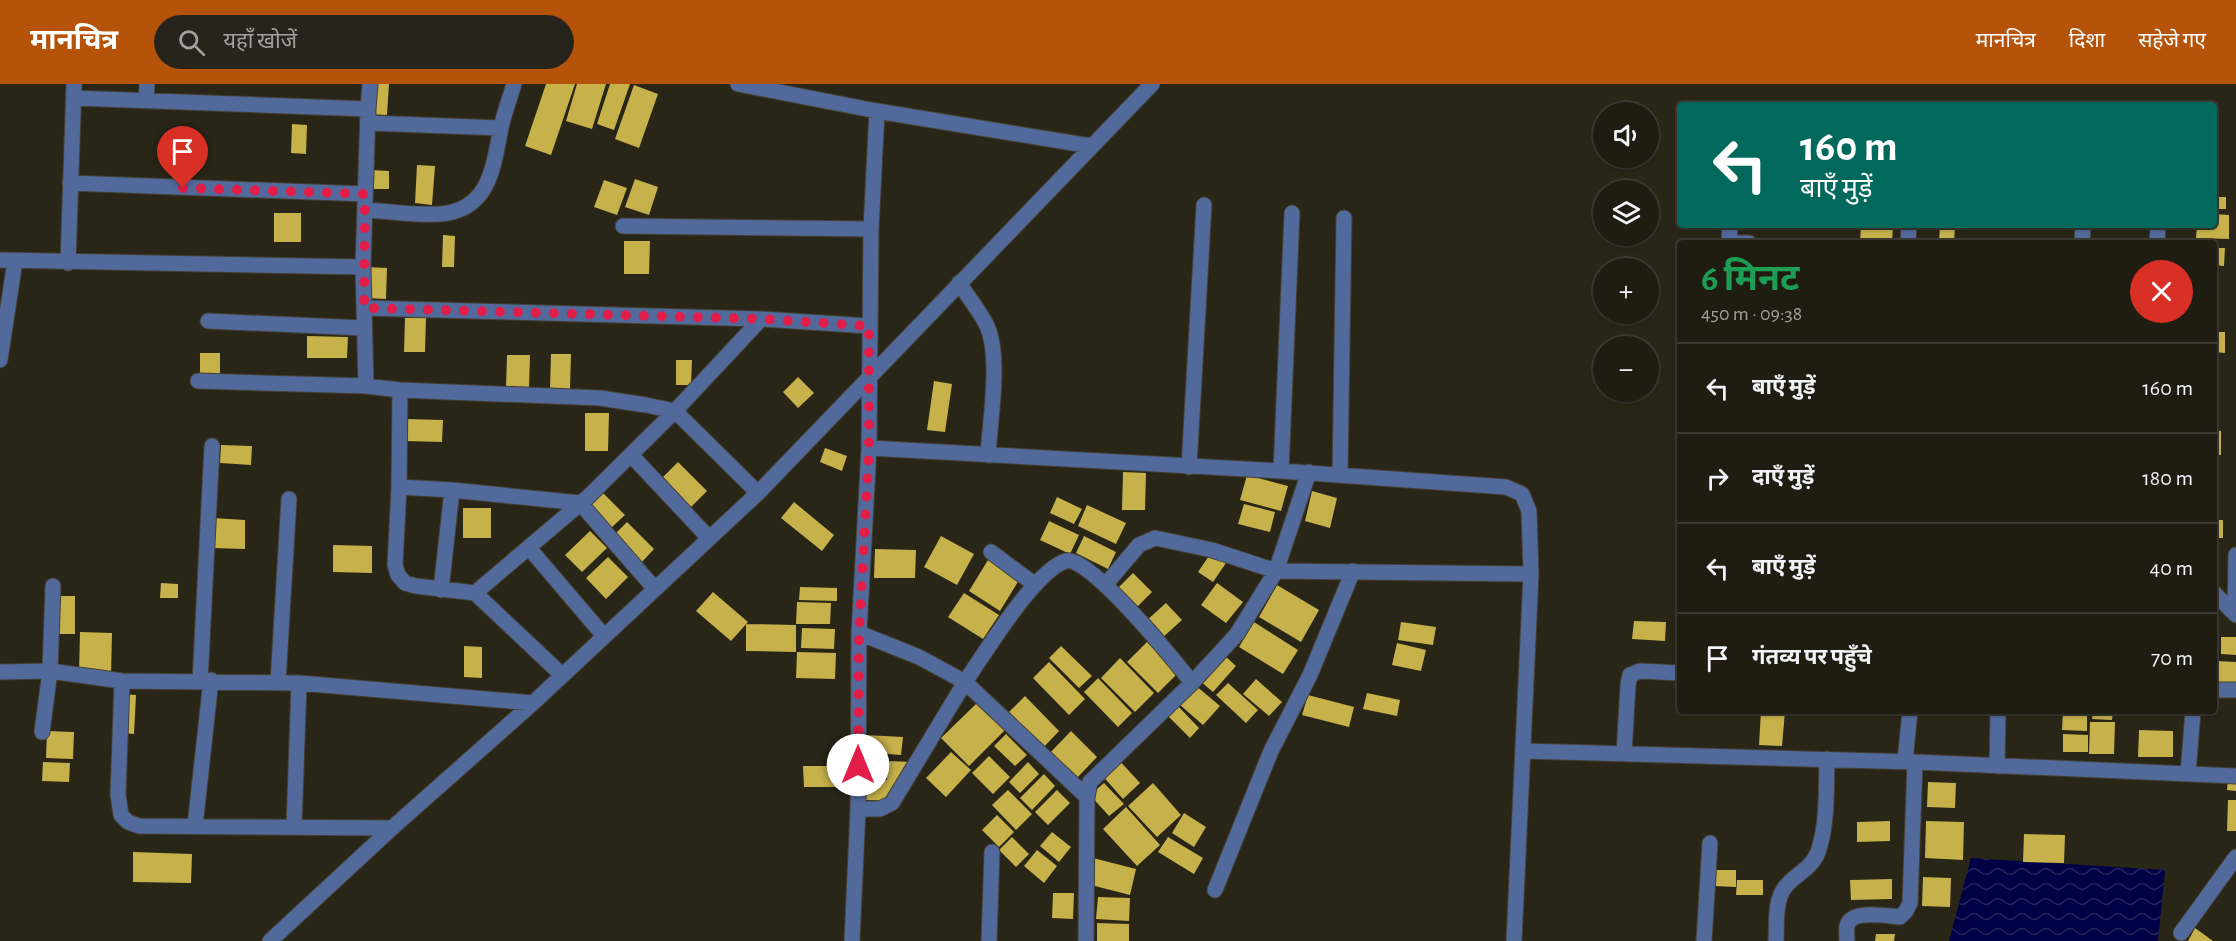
<!DOCTYPE html>
<html lang="hi">
<meta charset="utf-8">
<style>
body{margin:0;font-family:"Alegreya Sans","Noto Sans Devanagari",sans-serif;background:#27251b;color:#f1f3f6;height:100vh;display:flex;flex-direction:column;font-size:22px;white-space:nowrap}
*{box-sizing:border-box;margin:0}
p{font-size:20px;color:#a1a19f}
.icon{flex:none;width:33px;height:33px;fill:none;stroke:currentColor;stroke-width:2;stroke-linecap:round;stroke-linejoin:round}
.map{position:relative;flex:1;overflow:hidden}
.details{position:absolute;left:1677px;top:156px;width:540px;height:474px;display:flex;flex-direction:column;background:#1f1c12;border-radius:6px;box-shadow:0 2px 4px #0004,0 0 0 2px #3c3a32}
.details>*{flex:none}
.banner{position:absolute;left:1677px;top:18px;width:540px;height:126px;border-radius:6px;box-shadow:0 2px 4px #0004,0 0 0 2px #3c3a32;background:#00695c;color:#fff;overflow:hidden}
.tools{position:absolute;left:1593px;top:18px;display:grid;gap:12px}
.tools a{display:grid;place-items:center;width:66px;height:66px;border-radius:50%;background:#1f1c12;box-shadow:0 2px 4px #0004,0 0 0 2px #3c3a32;font-size:30px}
.pin{position:absolute;display:grid;place-items:center;width:51px;height:51px;color:#fff;margin:-62px -26px;border-radius:50% 50% 50% 0;rotate:-45deg;box-shadow:0 0 6px #0007}
.pin .icon{rotate:45deg}
.me{position:absolute;width:66px;margin:-33px;rotate:0deg;stroke-linejoin:round;filter:drop-shadow(0 0 4px #0008)}
.turn{display:flex;align-items:center;gap:21px;height:126px;padding:0 24px;font-size:27px}
.turn .icon{width:78px;height:78px;stroke-width:2.5}
.turn b{display:block;font-size:42px;line-height:51px}
.round{display:grid;place-items:center;flex:none;width:63px;height:63px;border-radius:32px;background:#27251b}
.head{display:flex;align-items:center;justify-content:space-between;height:102px;padding:0 24px}
h1{font-size:36px;font-weight:700;line-height:45px;color:#1e9e55}
ul{padding:0;list-style:none}
li{display:flex;align-items:center;gap:18px;height:90px;padding:0 24px;border-top:2px solid #3c3a32}
li div{flex:1}
li b{display:block;font-size:22px}
li em{font-style:normal}
header{display:flex;align-items:center;gap:36px;box-sizing:border-box;height:84px;padding:0 30px;background:#b45309;color:#fff}
header strong{font-size:28px}
nav{display:flex;gap:33px;margin-inline-start:auto;font-size:21px}
.search{width:420px;height:54px;background:#27251b;display:flex;align-items:center;gap:15px;box-sizing:border-box;padding:0 21px;border-radius:33px;color:#a1a19f;font-size:22px}
.map>svg:first-child{display:block}
.water{fill:url(#water-waves)}
.building{fill:#c6b14a}
.lines{fill:none;stroke-linecap:round;stroke-linejoin:round}
.minor-casing{stroke:#444134;stroke-width:17}
.minor{stroke:#526a9b;stroke-width:15}
.route{stroke:#e11d48;stroke-width:10;stroke-dasharray:0 18}
</style>
<header>
<strong>मानचित्र</strong>
<div class="search"><svg class="icon" aria-label="search" viewBox="0 0 24 24"><circle cx="10" cy="10" r="6"/><path d="M15 15l6 6"/></svg>यहाँ खोजें</div>
<nav><a>मानचित्र</a><a>दिशा</a><a>सहेजे गए</a></nav>
</header>
<div class="map">
<svg width="2236" height="857" viewBox="0 0 2236 857">
<defs>
<pattern id="water-waves" width="16" height="10" patternUnits="userSpaceOnUse" patternTransform="scale(1.5)"><rect width="16" height="10" fill="#000046"/><path d="M0 5q4-4 8 0t8 0" fill="none" stroke="#252560"/></pattern>
</defs>
<rect width="100%" height="100%" fill="#292618"/>
<path class="water" d="M1971,774L2165,786L2158,857H1949Z"/>
<path class="building" d="M371,0H389L387,31L369,30Z
M546,0H575L551,71L525,62Z
M577,0H606L592,45L566,37Z
M610,0H630L614,46L597,40Z
M634,1L658,10L639,64L615,55Z
M292,40L307,41L306,70L291,69Z
M417,81L435,82L432,121L415,119Z
M371,86L389,87V105H371Z
M635,95L658,103L649,131L625,123Z
M604,96L627,104L617,131L594,123Z
M2214,113H2226V125H2214Z
M274,129H301V158H274Z
M2214,130L2229,131V155L2196,154L2197,141H2214Z
M1861,141H1893L1892,159H1860Z
M1940,141H1955L1954,159H1939Z
M443,151L455,152L454,183H442Z
M624,157H650L649,190H624Z
M2214,164H2225L2224,182L2214,181Z
M366,183L387,184L386,215L366,214Z
M405,234H426L425,268H404Z
M2214,248H2225V269L2214,268Z
M307,252L348,253L347,274H307Z
M200,269H220V292H200Z
M551,270H571L570,305H550Z
M507,271H530L529,304H506Z
M676,276H692L691,301H676Z
M798,293L814,309L798,324L783,308Z
M934,297L952,300L945,348L927,346Z
M585,329H609L608,367H585Z
M405,335L443,336L442,358L405,357Z
M2214,346L2221,347V371H2214Z
M221,361L252,362L251,381L220,379Z
M825,364L847,372L842,387L820,378Z
M678,378L707,407L691,423L663,393Z
M1123,388L1146,389L1145,426H1122Z
M1247,391L1288,402L1281,427L1240,416Z
M2214,406H2219L2218,427H2214Z
M601,407L625,431L610,445L586,421Z
M1312,407L1337,414L1330,444L1305,437Z
M1057,413L1082,425L1074,440L1050,429Z
M794,418L834,451L822,467L781,434Z
M1244,420L1275,428L1270,448L1238,440Z
M1087,421L1126,439L1116,460L1078,442Z
M463,424H491V454H463Z
M213,434L245,436V465L212,464Z
M2214,436H2223V454H2214Z
M1049,437L1079,451L1070,470L1040,456Z
M627,438L654,465L642,478L615,450Z
M590,447L607,464L582,488L565,471Z
M941,452L974,470L957,501L924,483Z
M1084,452L1116,468L1108,485L1076,469Z
M333,461L372,462V489L333,488Z
M875,465L916,466L915,494H874Z
M1211,469L1226,479L1213,498L1198,488Z
M608,473L628,493L606,515L586,494Z
M988,476L1019,496L1000,527L969,507Z
M1133,489L1152,508L1136,524L1117,505Z
M161,499L178,500V514H160Z
M1217,499L1243,518L1226,539L1201,521Z
M1277,501L1319,526L1301,558L1259,533Z
M800,503L837,504V517L799,516Z
M713,508L748,538L731,557L696,527Z
M964,509L999,531L983,555L948,533Z
M56,512H75V550H55Z
M797,518L831,519L830,540H796Z
M1166,519L1182,536L1162,554L1146,537Z
M1634,537L1666,538L1665,557L1632,555Z
M1254,538L1298,566L1283,590L1239,563Z
M1401,538L1436,543L1433,561L1398,556Z
M746,540L796,541V568L746,567Z
M802,544L835,545L834,565L801,564Z
M80,548L112,549L111,591L79,590Z
M2221,553H2236V571L2221,570Z
M1147,558L1178,589L1158,609L1127,578Z
M1397,559L1426,566L1421,587L1392,581Z
M464,562L482,563V594L464,593Z
M1061,562L1092,592L1079,604L1049,574Z
M797,568L836,569L835,595L796,594Z
M1224,571L1236,582L1213,608L1200,597Z
M1120,574L1154,609L1135,628L1101,594Z
M2217,577L2236,578V601L2217,600Z
M1049,578L1085,615L1069,631L1033,594Z
M1098,594L1132,629L1118,643L1084,608Z
M1256,595L1282,618L1269,632L1243,610Z
M1228,599L1258,626L1246,639L1216,611Z
M1195,601L1220,622L1203,641L1179,620Z
M1367,609L1400,616L1397,632L1363,625Z
M124,610L136,611L134,650L122,649Z
M1308,611L1354,623L1349,643L1302,631Z
M1025,612L1059,647L1042,665L1007,630Z
M978,618L1005,646L969,682L941,654Z
M1175,619L1199,644L1190,654L1165,629Z
M1761,627H1785L1782,662L1759,661Z
M2040,627H2062V632L2040,631Z
M2093,627H2113L2112,636L2092,635Z
M2063,628H2087V647L2062,646Z
M2090,638H2115L2114,670H2089Z
M2139,646L2173,647V673H2138Z
M47,647L74,648L73,675L46,674Z
M1071,647L1097,673L1074,697L1048,671Z
M1006,650L1027,671L1015,682L994,662Z
M2063,650L2088,651V668H2063Z
M865,651L903,653L901,671L864,668Z
M951,668L971,686L946,713L926,694Z
M989,672L1010,693L993,710L972,689Z
M1117,674L1140,699L1123,715L1100,689Z
M888,677L912,678L890,717L866,716L867,694L887,696Z
M43,678L70,679L69,698L42,697Z
M1028,678L1039,690L1020,709L1009,698Z
M803,682H846L847,703H804Z
M1044,690L1055,702L1032,726L1020,714Z
M2228,696L2236,697V707L2227,706Z
M1928,698L1956,699L1955,724L1927,723Z
M1104,699L1124,720L1109,732L1090,711Z
M1153,699L1181,731L1157,753L1128,722Z
M1008,706L1032,730L1016,746L992,721Z
M1057,706L1070,719L1048,741L1035,728Z
M2228,716H2236V747H2227Z
M1126,723L1160,761L1137,782L1103,745Z
M1184,729L1206,743L1194,763L1172,749Z
M997,731L1014,748L999,763L982,746Z
M1890,737V757L1857,758V738Z
M1926,737L1964,738L1963,776L1925,774Z
M1052,748L1071,763L1059,778L1040,762Z
M2024,750L2065,751L2064,779L2023,778Z
M1012,753L1029,770L1016,783L999,766Z
M1168,753L1203,774L1194,790L1158,768Z
M1037,766L1057,782L1044,799L1024,782Z
M133,768L192,770L191,799L133,798Z
M1093,774L1136,785L1130,811L1087,800Z
M1713,786H1736V803L1713,802Z
M1923,793L1951,794L1950,823L1922,822Z
M1892,795V815L1851,816L1850,796Z
M1737,796H1763V811H1736Z
M1053,809H1074L1073,835L1052,834Z
M1098,813L1130,814L1129,837L1096,835Z
M1097,839L1129,840V857H1097Z
M2195,844L2213,857H2188Z
M1876,850H1895L1894,857H1875Z"/>
<g class="lines">
<g class="minor-casing">
<path id="minor" d="M738,0L877,27L1091,62
M74,14L368,25
M146,17L147,0
M369,39L501,44
M70,99L365,110
M365,126C389,127 415,132 440,130C490,126 493,83 501,44C504,29 510,14 514,0
M623,142L871,145
M1729,159L1730,141
M1737,159H1749
M1908,159L1909,141
M2082,159L2083,141
M2157,159L2158,141
M0,176L363,183
M68,179L74,0
M959,199C968,213 980,227 987,242C1001,273 990,336 988,371
M364,224L761,235
M208,237L364,244
M0,276L15,177
M198,297L366,302L400,306L600,314L646,321L675,327L758,409
M366,302L363,183L368,25L370,0
M400,306L399,403L395,481L398,491L405,499L416,502L475,509L562,591
M869,364L1281,387L1506,403L1522,410L1529,427L1531,490L1514,857
M631,371L709,454
M1189,383L1204,121
M1281,387L1292,129
M1340,391L1344,134
M399,403L452,406L580,419L655,505
M529,464L604,552
M991,468L1034,500
M1106,500L1139,461L1155,454L1212,466L1276,487L1531,490
M441,506L452,406
M475,509L588,413L675,327L761,235L869,242
M2214,509L2236,531
M2235,530L2236,471
M859,549L919,573L965,598C985,569 1035,486 1066,477C1088,470 1177,579 1192,599
M0,588L50,587L122,597L299,599L533,619
M122,597L118,711L121,731L128,738L139,742L392,744
M200,598L212,362
M278,598L289,415
M2214,606H2236
M42,648L50,587L53,502
M1523,667L1915,678L2236,692
M1624,670L1628,601L1630,591L1640,587L1680,589
M1905,677L1910,627
M1997,682L1998,627
M2188,690L2193,627
M858,725H880L892,719L965,598L1087,713
M195,742L211,596
M294,743L299,599
M1215,806L1271,667L1310,591L1353,487
M2181,849L2236,773
M270,857L392,744L533,619L758,409L1152,0
M852,857L858,725L859,549L869,364L871,145L877,27
M989,857L992,768
M1086,857L1087,713L1090,698L1192,599L1237,550L1276,487L1309,388
M1704,857L1710,759
M1776,857C1777,840 1774,816 1786,802C1796,790 1812,784 1818,768C1828,739 1826,705 1827,675
M1847,857C1847,853 1846,847 1847,842C1851,825 1887,832 1900,833L1906,827L1910,819L1915,678"/>
</g>
<use href="#minor" class="minor"/>
</g>
<g class="lines">
<path class="route" d="M183,104L365,110L364,224L761,235L869,242V364L859,549L858,681"/>
</g>
</svg>
<div class="tools">
<a><svg class="icon" aria-label="sound" viewBox="0 0 24 24"><path d="M4 9h4l5-4v14l-5-4H4zM17 9q2 3 0 6"/></svg></a>
<a><svg class="icon" aria-label="layers" viewBox="0 0 24 24"><path d="M12 4l9 5-9 5-9-5zM3 14l9 5 9-5"/></svg></a>
<a>+</a>
<a>−</a>
</div>
<div class="pin" style="left:183px;top:104px;background:#d93025"><svg class="icon" aria-label="arrive" viewBox="0 0 24 24"><path d="M6 21V4h12l-3 4 3 4H6"/></svg></div>
<svg class="me" style="left:858px;top:681px" viewBox="-20 -20 40 40"><circle r="19" fill="#fff"/><path d="M0-13L10 11 0 6-10 11z" fill="#e11d48"/></svg>
<div class="banner">
<div class="turn"><svg class="icon" aria-label="left" viewBox="0 0 24 24"><path d="M17 20v-9H6M10 6l-5 5 5 5"/></svg><div><b>160 m</b>बाएँ मुड़ें</div></div>
</div>
<section class="details">
<div class="head"><div><h1>6 मिनट</h1><p>450 m · 09:38</p></div><a class="round" style="background:#d93025;color:#fff"><svg class="icon" aria-label="close" viewBox="0 0 24 24"><path d="M6 6l12 12M18 6L6 18"/></svg></a></div>
<ul>
<li><svg class="icon" aria-label="left" viewBox="0 0 24 24"><path d="M17 20v-9H6M10 6l-5 5 5 5"/></svg><div><b>बाएँ मुड़ें</b></div><em>160 m</em></li>
<li><svg class="icon" aria-label="right" viewBox="0 0 24 24"><path d="M7 20v-9h11M14 6l5 5-5 5"/></svg><div><b>दाएँ मुड़ें</b></div><em>180 m</em></li>
<li><svg class="icon" aria-label="left" viewBox="0 0 24 24"><path d="M17 20v-9H6M10 6l-5 5 5 5"/></svg><div><b>बाएँ मुड़ें</b></div><em>40 m</em></li>
<li><svg class="icon" aria-label="arrive" viewBox="0 0 24 24"><path d="M6 21V4h12l-3 4 3 4H6"/></svg><div><b>गंतव्य पर पहुँचे</b></div><em>70 m</em></li>
</ul>
</section>
</div>
